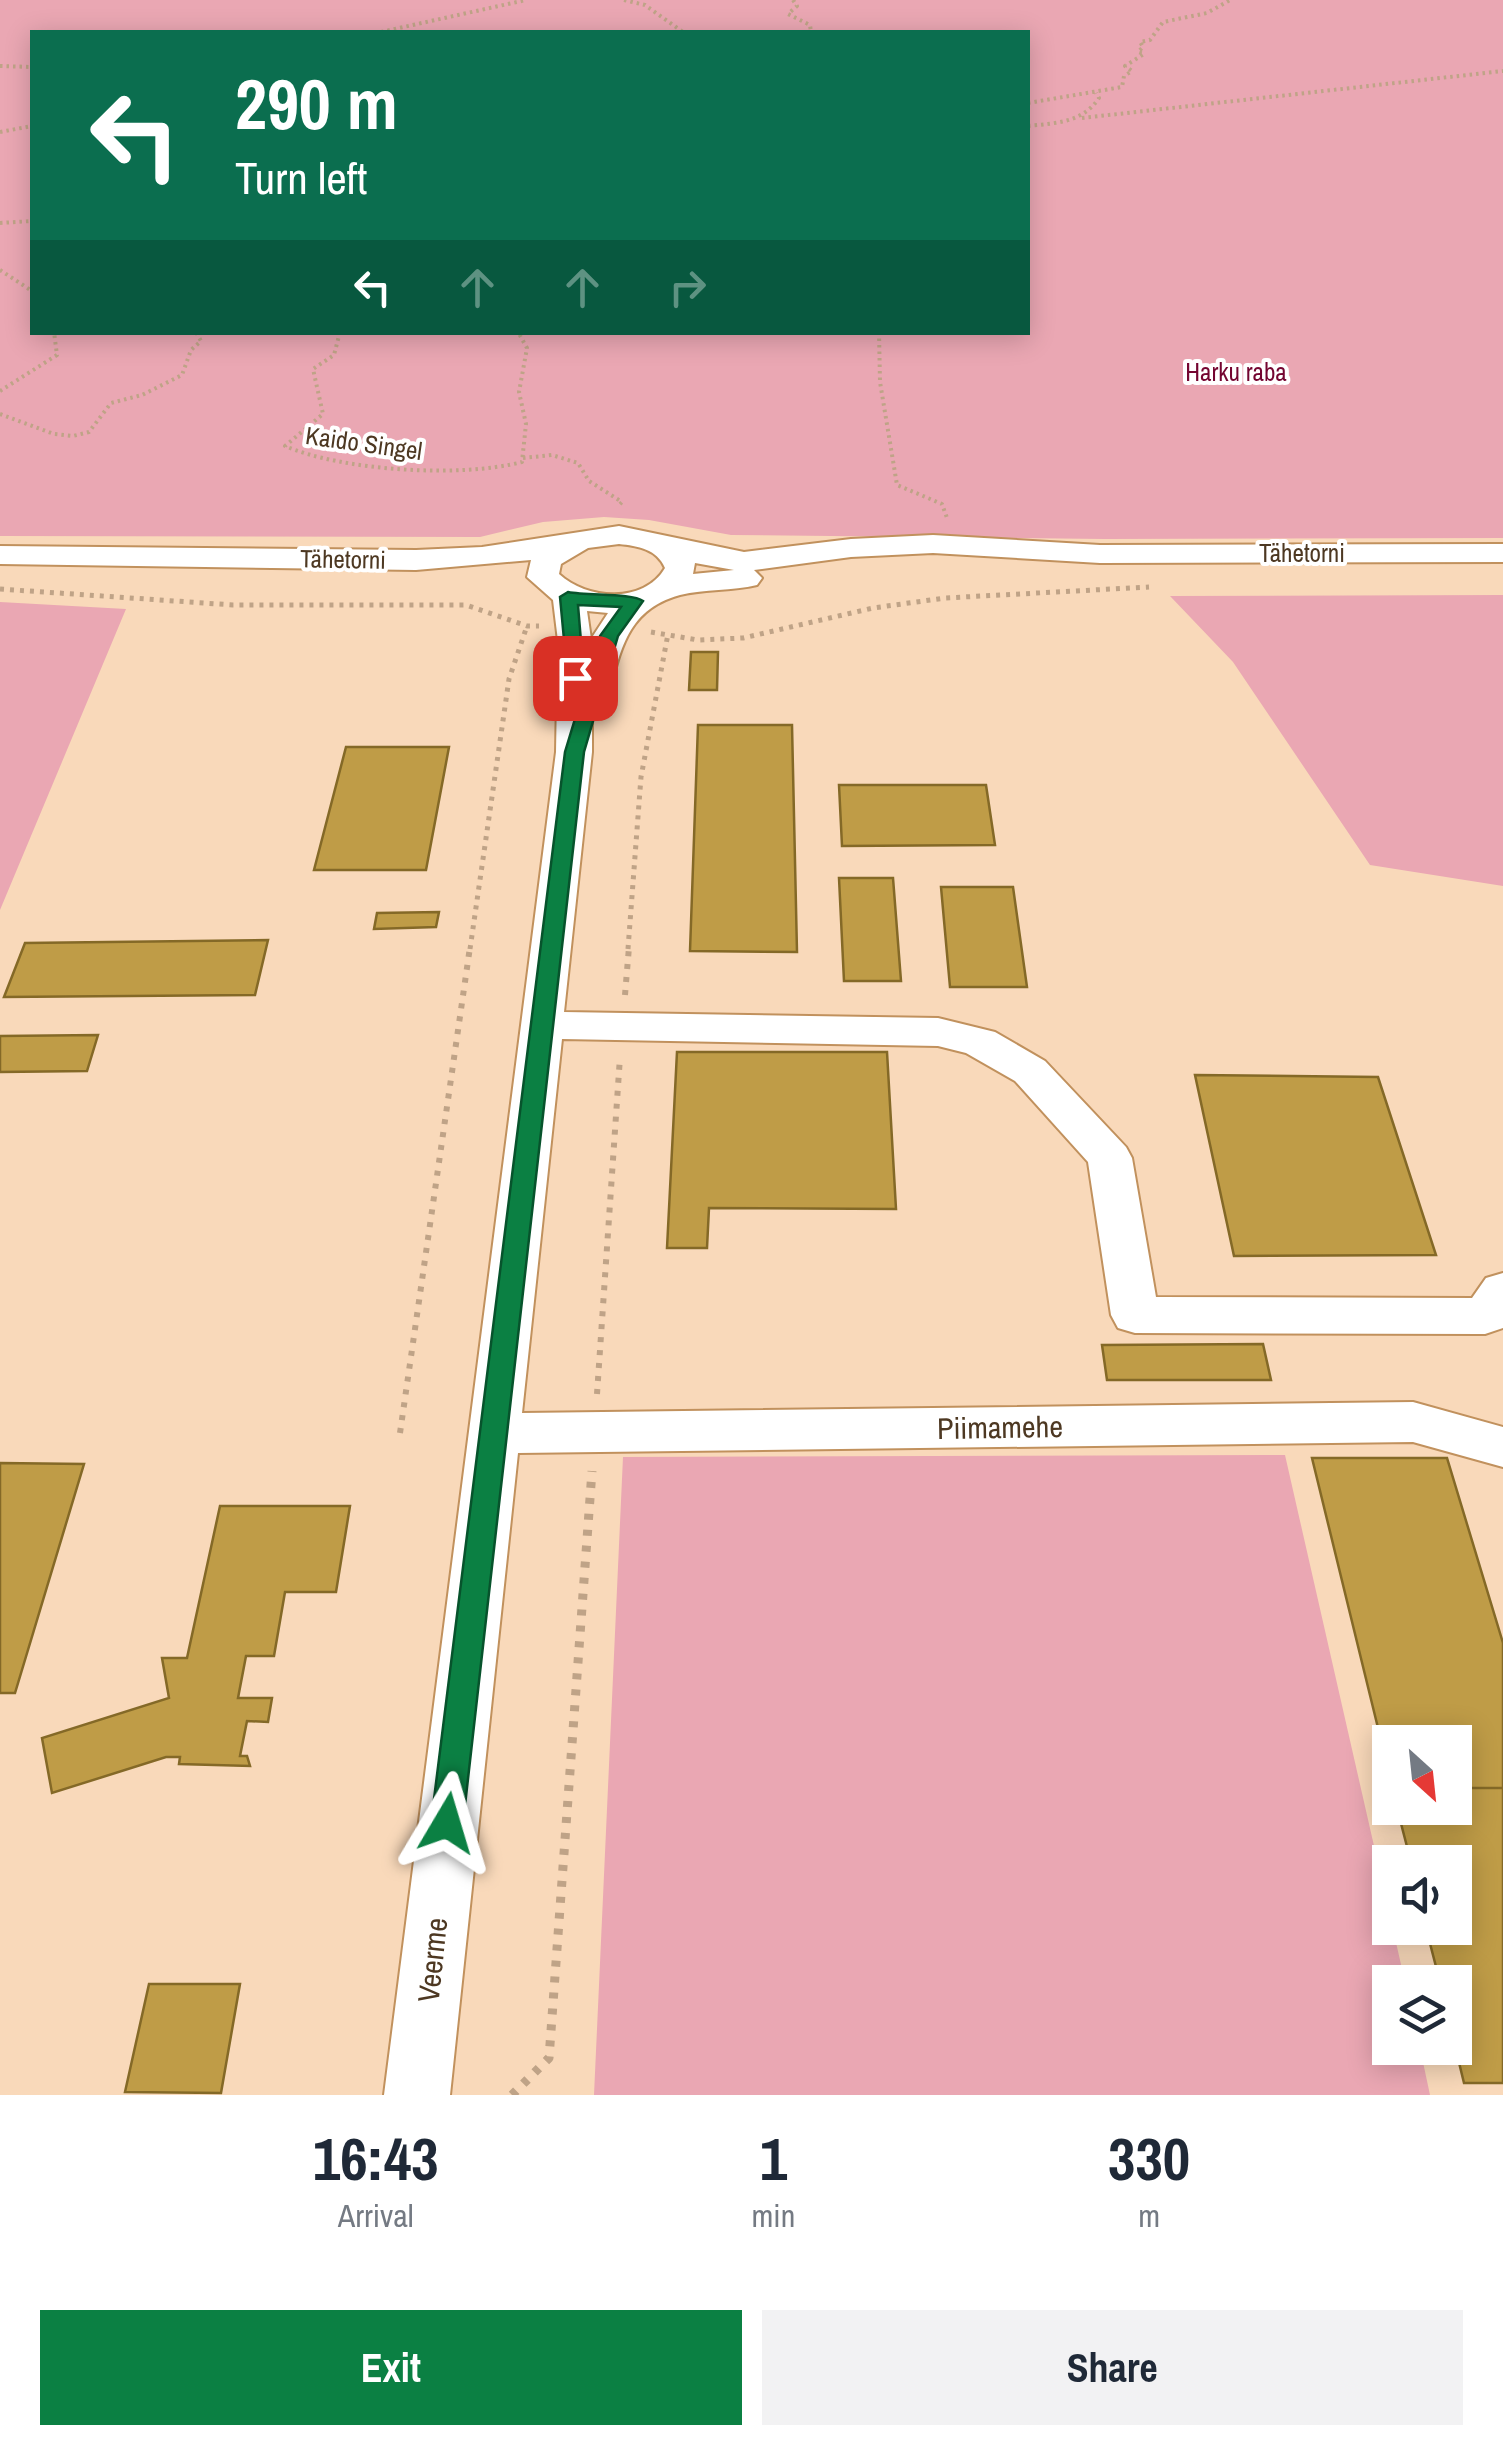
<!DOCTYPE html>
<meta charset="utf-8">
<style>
body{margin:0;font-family:"Archivo Narrow",sans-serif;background:#f2f2f3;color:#1f2937;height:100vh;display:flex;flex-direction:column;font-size:38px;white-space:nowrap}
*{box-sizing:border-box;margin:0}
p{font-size:32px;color:#747a83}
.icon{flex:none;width:55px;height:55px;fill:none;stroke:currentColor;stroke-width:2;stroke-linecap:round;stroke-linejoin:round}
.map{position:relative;height:2095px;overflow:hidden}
.drawer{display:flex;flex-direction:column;background:#fff;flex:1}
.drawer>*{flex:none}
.top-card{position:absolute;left:30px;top:30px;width:1000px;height:305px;border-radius:0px;box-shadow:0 5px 25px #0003;background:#0b6e4f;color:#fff;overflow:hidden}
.needle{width:65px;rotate:153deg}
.fabs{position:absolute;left:1372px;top:1725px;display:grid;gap:20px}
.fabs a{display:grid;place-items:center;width:100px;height:100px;border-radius:0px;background:#fff;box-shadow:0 5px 25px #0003;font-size:50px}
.pin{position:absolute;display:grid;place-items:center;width:85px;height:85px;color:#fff;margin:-42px;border-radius:20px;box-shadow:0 5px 15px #0006}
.me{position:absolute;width:110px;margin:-55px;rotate:7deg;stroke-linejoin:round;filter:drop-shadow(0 0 8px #0008)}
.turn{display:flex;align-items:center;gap:35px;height:210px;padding:0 40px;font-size:45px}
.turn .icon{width:130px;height:130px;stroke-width:2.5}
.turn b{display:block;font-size:70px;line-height:85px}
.lanes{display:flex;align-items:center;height:95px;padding:0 40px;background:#0003;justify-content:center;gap:50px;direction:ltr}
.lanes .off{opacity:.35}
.eta{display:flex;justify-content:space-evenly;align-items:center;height:170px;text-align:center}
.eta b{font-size:60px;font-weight:700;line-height:70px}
.action{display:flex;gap:20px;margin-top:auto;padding:20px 40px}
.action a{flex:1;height:115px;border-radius:0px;background:#0b8043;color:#fff;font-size:40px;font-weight:700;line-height:115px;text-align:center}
.action a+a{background:#f2f2f3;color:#1f2937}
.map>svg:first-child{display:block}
.green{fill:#eaa7b3;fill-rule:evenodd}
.building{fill:#bf9c47;stroke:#846927;stroke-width:2.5}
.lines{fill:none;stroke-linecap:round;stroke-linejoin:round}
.minor-casing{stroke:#c1915d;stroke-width:4}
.path-far3{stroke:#bfa387;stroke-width:4;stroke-dasharray:2.5 4;stroke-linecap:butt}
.path-far2{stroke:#bfa387;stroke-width:5;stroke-dasharray:4 6;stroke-linecap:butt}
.path-far1{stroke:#bfa387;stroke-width:6;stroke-dasharray:5 8;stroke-linecap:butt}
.path{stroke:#bfa387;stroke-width:9;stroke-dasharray:6 10;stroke-linecap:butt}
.minor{fill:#fff;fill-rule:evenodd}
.route{fill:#0b8043;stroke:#07532c;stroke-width:2.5}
.labels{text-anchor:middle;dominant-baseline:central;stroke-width:8;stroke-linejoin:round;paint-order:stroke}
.far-park-label{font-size:25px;fill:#740531;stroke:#fff}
.far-street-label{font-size:25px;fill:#4d3822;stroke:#fff}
.street-label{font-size:30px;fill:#4d3822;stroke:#fff}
</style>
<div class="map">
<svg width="1503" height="2095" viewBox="0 0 1503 2095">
<rect width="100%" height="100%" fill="#f9d9ba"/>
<path class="green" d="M0,0H1503V538L1105,539L731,535L649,520L604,517L543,522L480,537L0,536ZM32,32H1028V332H32Z
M1503,595V886L1370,865L1233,662L1170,596Z
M0,602L126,609L0,910Z
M1285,1455L1405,1982H1390V2048H1420L1430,2095H594L623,1457Z"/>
<path class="building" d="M691,652H718L717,690H689Z
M698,725H792L797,952L690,951Z
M346,747H449L426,870H314Z
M839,785H986L995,845L842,846Z
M839,878H893L901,981H844Z
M941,887H1013L1027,987H950Z
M439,912L436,927L374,929L377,913Z
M268,940L255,995L4,997L25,943Z
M98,1035L87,1071L0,1072V1036Z
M677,1052H887L896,1209L709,1208L707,1248H667Z
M1195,1075L1378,1077L1436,1255L1234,1256Z
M1263,1344L1271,1380H1107L1102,1345Z
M1312,1458H1447L1503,1643V1788H1455V1742H1390V1777Z
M0,1463L84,1464L15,1693H0Z
M220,1506H350L336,1592H285L274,1656H246L238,1698H272L268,1722L247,1721L240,1756H247L250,1766L179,1764L180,1757H166L52,1793L42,1738L169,1698L162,1658H187Z
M1455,1788H1503V2083H1464L1455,2046V1982H1440L1426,1928H1455V1862H1411L1397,1808H1455Z
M149,1984H240L221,2093L125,2092Z"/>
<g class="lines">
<g class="minor-casing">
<path id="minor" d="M619,526L744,552L851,539L933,535L1100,545L1503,544V562L1100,563L933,553L851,557L754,570L762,578L757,585C732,591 705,589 680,595C624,610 620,655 606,704L601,711L592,714V752L564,1012L938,1018L995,1032L1045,1061L1126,1147L1132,1158L1156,1297L1472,1298L1486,1278L1503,1273V1328L1485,1334L1135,1333L1118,1328L1111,1315L1088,1162L1015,1081L966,1053L938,1046L562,1039L522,1413L1413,1402L1503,1427V1467L1413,1442L518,1453L450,2095H384L556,752L558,641L553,600L527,577L531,560L416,570L0,564V546L416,550L482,547ZM619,544C638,546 657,549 665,568C644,604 587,600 559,574L561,564L588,548ZM695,563L734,570L693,574ZM587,611L608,613L591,639Z"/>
</g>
<path class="path-far3" d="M624,0L645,5L683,32
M793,0L797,6L788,14L810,25L811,32
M381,32L526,0
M0,66L32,67
M1028,103L1122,87L1124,76L1132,71L1125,66L1144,54L1138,52L1143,47L1140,42L1150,40L1163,22L1207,13L1230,0
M1082,118L1503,71
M1028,126C1056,123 1082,123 1099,98L1096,93
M0,132L32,126
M0,223L32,221
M0,270L32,291
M340,332L334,355L313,369L323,414L285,446C343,471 461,478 522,462L526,424L519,392L527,348L518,332
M879,332L880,382L897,485L942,504L947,518
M0,391L57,355L54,332
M0,414L54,434L73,436L89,432L111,403L142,395L182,375L191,350L201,341L196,332
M523,458L552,455L578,463L589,481L622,502L618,506"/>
<path class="path-far2" d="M0,589L233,605H466L527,626H539
M651,632L698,640L743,638L873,608L945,598L1149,587
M470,949L509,679L527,626
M628,949L641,777L668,634"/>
<path class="path-far1" d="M625,995L629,947
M597,1394L620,1057
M400,1433L470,947"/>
<path class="path" d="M512,2095L549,2058L592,1471"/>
<use href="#minor" class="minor"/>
</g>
<path class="route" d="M568,592C588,596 632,593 643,601L618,636L584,752L463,1823L458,1833L447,1838L435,1833L431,1823L565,752L600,636L621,607L578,605L584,678L575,684L568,682L560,597Z"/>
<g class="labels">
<g class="far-park-label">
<text x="1236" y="372">Harku raba</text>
</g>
<g class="far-street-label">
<text transform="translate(364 443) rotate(8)">Kaido Singel</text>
<text x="1302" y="553">Tähetorni</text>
<text transform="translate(343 559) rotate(1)">Tähetorni</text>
</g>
<g class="street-label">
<text transform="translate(1000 1427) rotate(-1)">Piimamehe</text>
<text transform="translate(432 1960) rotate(-84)">Veerme</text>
</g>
</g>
</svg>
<div class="fabs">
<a><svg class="needle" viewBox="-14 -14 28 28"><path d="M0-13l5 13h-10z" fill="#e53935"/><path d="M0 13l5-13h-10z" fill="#747a83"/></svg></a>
<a><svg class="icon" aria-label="sound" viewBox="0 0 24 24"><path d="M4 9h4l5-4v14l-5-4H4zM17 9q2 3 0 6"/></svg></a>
<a><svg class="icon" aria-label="layers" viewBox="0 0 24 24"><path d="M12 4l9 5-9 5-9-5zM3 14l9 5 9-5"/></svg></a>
</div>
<div class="pin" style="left:575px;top:678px;background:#d93025"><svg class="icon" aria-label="arrive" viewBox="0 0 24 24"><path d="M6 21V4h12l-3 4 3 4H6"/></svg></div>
<svg class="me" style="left:447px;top:1823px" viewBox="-20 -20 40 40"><path d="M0-17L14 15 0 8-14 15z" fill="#0b8043" stroke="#fff" stroke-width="4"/></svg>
<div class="top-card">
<div class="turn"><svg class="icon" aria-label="left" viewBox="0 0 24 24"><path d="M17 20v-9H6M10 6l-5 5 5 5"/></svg><div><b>290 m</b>Turn left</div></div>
<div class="lanes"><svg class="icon" aria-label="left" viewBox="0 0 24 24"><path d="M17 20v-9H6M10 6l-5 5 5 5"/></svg><svg class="icon off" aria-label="ahead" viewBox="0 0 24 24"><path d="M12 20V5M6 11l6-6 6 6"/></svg><svg class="icon off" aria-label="ahead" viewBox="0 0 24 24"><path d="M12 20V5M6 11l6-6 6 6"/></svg><svg class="icon off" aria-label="right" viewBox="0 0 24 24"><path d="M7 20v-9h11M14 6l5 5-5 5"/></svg></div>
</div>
</div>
<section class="drawer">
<div class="eta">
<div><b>16:43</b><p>Arrival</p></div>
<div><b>1</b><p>min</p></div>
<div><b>330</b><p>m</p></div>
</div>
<div class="action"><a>Exit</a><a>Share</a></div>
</section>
